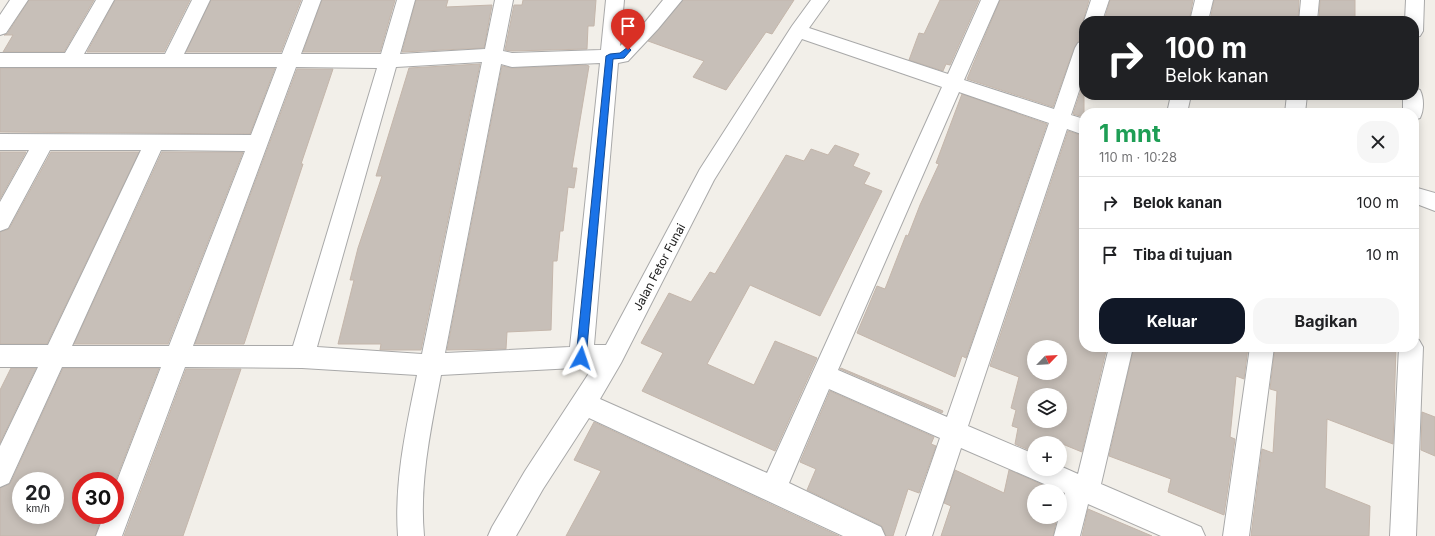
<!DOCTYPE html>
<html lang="id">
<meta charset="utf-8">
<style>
body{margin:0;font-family:Inter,sans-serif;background:#f6f6f6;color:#202124;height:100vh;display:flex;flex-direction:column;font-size:15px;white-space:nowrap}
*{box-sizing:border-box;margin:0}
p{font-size:13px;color:#757577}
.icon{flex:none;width:22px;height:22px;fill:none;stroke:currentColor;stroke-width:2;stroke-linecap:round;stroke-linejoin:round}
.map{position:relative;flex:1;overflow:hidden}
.panel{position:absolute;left:1079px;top:108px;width:340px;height:244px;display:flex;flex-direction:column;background:#fff;border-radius:16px;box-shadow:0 2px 10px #0003}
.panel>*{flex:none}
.hud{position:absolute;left:1079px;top:16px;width:340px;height:84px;border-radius:16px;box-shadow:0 2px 10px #0003;background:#202124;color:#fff;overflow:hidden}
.needle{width:26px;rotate:65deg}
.tools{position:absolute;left:1027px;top:340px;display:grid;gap:8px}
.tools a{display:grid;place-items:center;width:40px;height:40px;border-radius:50%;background:#fff;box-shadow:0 2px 10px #0003;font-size:20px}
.speed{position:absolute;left:12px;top:472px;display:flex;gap:8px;font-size:20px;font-weight:700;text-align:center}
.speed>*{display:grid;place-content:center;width:52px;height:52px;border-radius:50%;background:#fff;box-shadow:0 2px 10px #0003;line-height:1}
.speed small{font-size:10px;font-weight:400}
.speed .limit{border:6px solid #d22;background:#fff;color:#111}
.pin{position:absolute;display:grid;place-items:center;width:34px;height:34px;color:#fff;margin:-41px -17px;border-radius:50% 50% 50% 0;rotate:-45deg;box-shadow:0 0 4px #0007}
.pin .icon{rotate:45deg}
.me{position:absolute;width:44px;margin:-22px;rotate:5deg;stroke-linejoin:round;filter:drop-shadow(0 0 3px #0008)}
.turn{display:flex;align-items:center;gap:14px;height:84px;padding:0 20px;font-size:18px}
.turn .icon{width:52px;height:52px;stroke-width:2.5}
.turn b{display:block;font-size:28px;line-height:34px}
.round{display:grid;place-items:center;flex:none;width:42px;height:42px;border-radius:16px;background:#f6f6f6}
.overview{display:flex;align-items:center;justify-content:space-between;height:68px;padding:0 20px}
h1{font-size:24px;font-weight:700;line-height:30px;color:#1e9e55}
.action{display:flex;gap:8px;margin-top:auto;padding:8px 20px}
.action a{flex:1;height:46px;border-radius:16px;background:#111827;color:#fff;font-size:16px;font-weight:700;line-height:46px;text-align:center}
.action a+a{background:#f6f6f6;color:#202124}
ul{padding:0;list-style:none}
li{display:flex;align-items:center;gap:12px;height:52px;padding:0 20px;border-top:1px solid #e0e0e0}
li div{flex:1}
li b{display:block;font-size:15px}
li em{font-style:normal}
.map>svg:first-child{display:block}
.building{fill:#c7bfb8;stroke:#c4b6ab;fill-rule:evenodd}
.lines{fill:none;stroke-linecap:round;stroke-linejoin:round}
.minor-casing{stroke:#a9a9a9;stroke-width:2}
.minor{fill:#fff;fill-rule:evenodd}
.route{fill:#1a73e8;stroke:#114b97}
.labels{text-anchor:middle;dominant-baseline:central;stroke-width:3.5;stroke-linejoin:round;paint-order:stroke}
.street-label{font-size:12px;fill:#222;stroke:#fff}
</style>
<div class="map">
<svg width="1435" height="536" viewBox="0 0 1435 536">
<rect width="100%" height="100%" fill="#f2efe9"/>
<path class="building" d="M29,0H94L64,52H3L13,35H4L7,34Z
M115,0H190L164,52H87Z
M211,0H301L281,52H186Z
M322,0H395L380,52H303Z
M416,0H448L446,7L492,5L484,48L402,52Z
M523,0H596L594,26H588L587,49L512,51L505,50L514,5H522Z
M683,0H794L772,34L766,32L726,90L693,77L704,61L648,41Z
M940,0H979L950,65L946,64L943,71L909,60L919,33L924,34Z
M1000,0H1089L1083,21L1084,22V40L1078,42L1074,48L1053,107L967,79Z
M1110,0H1193L1189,21H1104Z
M1214,0H1299L1298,21H1210Z
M1320,0H1355V21H1319Z
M480,64L421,350H380L381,344H338L354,280H350L358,248L382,176H376L409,68Z
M586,65L589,66L572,168H577L574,188L568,187L563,231H560L557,261H553L551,330L507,332L506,349L447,350L502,66L512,68Z
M0,68H275L250,134L0,132Z
M297,69H333L301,164H303L244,344H195Z
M1084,81V117L1073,114Z
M962,94L1047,124L966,358L962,356L955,377L857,333L877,286L885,289L906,235L908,236L920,205L939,164L936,163Z
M1068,131L1084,136V347H1107L1082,452L1060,443H1034V452L1015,444L1018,428L1012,426L1016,410L1011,408L1019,377L990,366ZM1034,347H1060V373H1034ZM1034,395H1060V421H1034Z
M835,145L859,154L853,166L870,173L864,184L882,191L820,316L750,285L707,364L754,385L775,341L817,358L775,451L642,391L663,353L641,343L669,293L691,302L710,272L715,274L786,155L804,161L811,149L828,155Z
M0,152H26L0,199Z
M51,152H139L47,344H0V232L9,229Z
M162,152H243L168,344H74Z
M1134,347H1248L1244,379L1236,376L1230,437L1235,439L1224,515L1168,492L1171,479L1109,456Z
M1275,347H1396L1393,444L1327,419L1325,488L1370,506L1369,536H1251L1262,449L1273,453L1277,391L1270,389Z
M11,368H36L0,443V390Z
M63,368H159L115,482L81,481V515H102L95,536H0V488L10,484ZM21,481H55V515H21Z
M841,368L943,411L942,413L840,369Z
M186,369H241L183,536H124Z
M830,391L934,437L931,444L936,446L919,493L908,489L893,536H886L882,526L807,490L816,469L800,462Z
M1422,412L1435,417V456L1421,450Z
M594,422L839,536H566L601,471L574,460Z
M955,470L1004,493L1009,470L1057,491H1034V517H1057L1053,536H941L951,506L944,503Z
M1088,509L1152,536H1082Z"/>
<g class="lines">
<g class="minor-casing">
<path id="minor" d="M10,0H28L6,33L0,35V15Z
M96,0H114L84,54H165L192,0H210L184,54H282L303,0H321L301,54H381L397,0H415L400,54L485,49L495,0H513L503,51L512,53L601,50L606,0H624L620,46L646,21L663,0H682L658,29L628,61L618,63L594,345H606L700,169L792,26L811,0H829L809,28L948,74L981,0H999L964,80L1054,109L1075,48L1078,43L1084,41V76L1071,115L1084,119V135L1067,129L968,426L1034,454V469H1060V466L1078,474L1109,347H1133L1101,484L1201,527L1205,536H1161L1088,504L1080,536H1054L1059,517H1060L1065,493L961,448L932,536H906L940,438L829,389L789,483L881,527L885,536H843L589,418L543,489L516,536H488L492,527L525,471L593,367L441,375C431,428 419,482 424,536H398C394,482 406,428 417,375L302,368L185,367L122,536H96L104,515H115V486L161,367H62L9,483L0,487V446L38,367H0V345H48L141,150H50L8,228L0,231V202L29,150H0V134L251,135L277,67H0V53H65ZM802,39L942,87L767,473L600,399L621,363L714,180ZM482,62L422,354L317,347L396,67ZM600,63L570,347L445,353L501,64L512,67ZM296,67L377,68L293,346H193ZM959,92L1049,123L947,417L838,370ZM161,150L245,151L169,346H72Z
M1091,0H1109L1102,21H1084Z
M1195,0H1213L1208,21H1190Z
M1301,0H1319L1317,21H1299Z
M1406,0H1424L1423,31L1420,36L1414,37V21H1405Z
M1414,88L1420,90C1424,98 1424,110 1420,118L1414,120V113H1403V95H1414Z
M1171,95H1191L1187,113H1167Z
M1287,95H1307L1305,113H1285Z
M1414,187L1435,193V211L1414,203Z
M1414,338L1419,340L1423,347L1416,536H1390L1399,347H1414Z
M1250,347H1274L1249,536H1223Z"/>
</g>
<use href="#minor" class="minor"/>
</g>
<path class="route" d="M628,47L631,50L624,58L613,59L586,358L584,361L581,362L577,361L576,358L606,56L610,54L620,53Z"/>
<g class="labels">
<g class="street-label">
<text transform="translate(659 267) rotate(-62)">Jalan Fetor Funai</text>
</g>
</g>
</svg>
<div class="tools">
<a><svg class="needle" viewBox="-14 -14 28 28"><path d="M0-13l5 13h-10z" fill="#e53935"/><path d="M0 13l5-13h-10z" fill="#757577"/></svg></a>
<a><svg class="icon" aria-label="layers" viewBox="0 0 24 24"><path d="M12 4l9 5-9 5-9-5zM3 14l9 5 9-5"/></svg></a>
<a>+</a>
<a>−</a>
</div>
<div class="speed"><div>20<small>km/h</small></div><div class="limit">30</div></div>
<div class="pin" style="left:628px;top:50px;background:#d93025"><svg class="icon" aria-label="arrive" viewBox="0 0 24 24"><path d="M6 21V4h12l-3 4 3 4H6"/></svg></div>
<svg class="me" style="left:581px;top:358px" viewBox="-20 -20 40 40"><path d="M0-17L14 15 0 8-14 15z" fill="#1a73e8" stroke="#fff" stroke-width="4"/></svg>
<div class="hud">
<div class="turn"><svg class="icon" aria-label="right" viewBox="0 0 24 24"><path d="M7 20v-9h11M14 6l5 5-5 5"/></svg><div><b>100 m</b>Belok kanan</div></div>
</div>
<section class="panel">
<div class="overview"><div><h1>1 mnt</h1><p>110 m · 10:28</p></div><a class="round"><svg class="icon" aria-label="close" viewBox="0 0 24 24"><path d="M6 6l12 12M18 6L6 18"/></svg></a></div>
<ul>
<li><svg class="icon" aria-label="right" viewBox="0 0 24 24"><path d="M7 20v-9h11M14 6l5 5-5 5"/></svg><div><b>Belok kanan</b></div><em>100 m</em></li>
<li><svg class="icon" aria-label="arrive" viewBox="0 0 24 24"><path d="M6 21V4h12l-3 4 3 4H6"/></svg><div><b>Tiba di tujuan</b></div><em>10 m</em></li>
</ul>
<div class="action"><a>Keluar</a><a>Bagikan</a></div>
</section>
</div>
